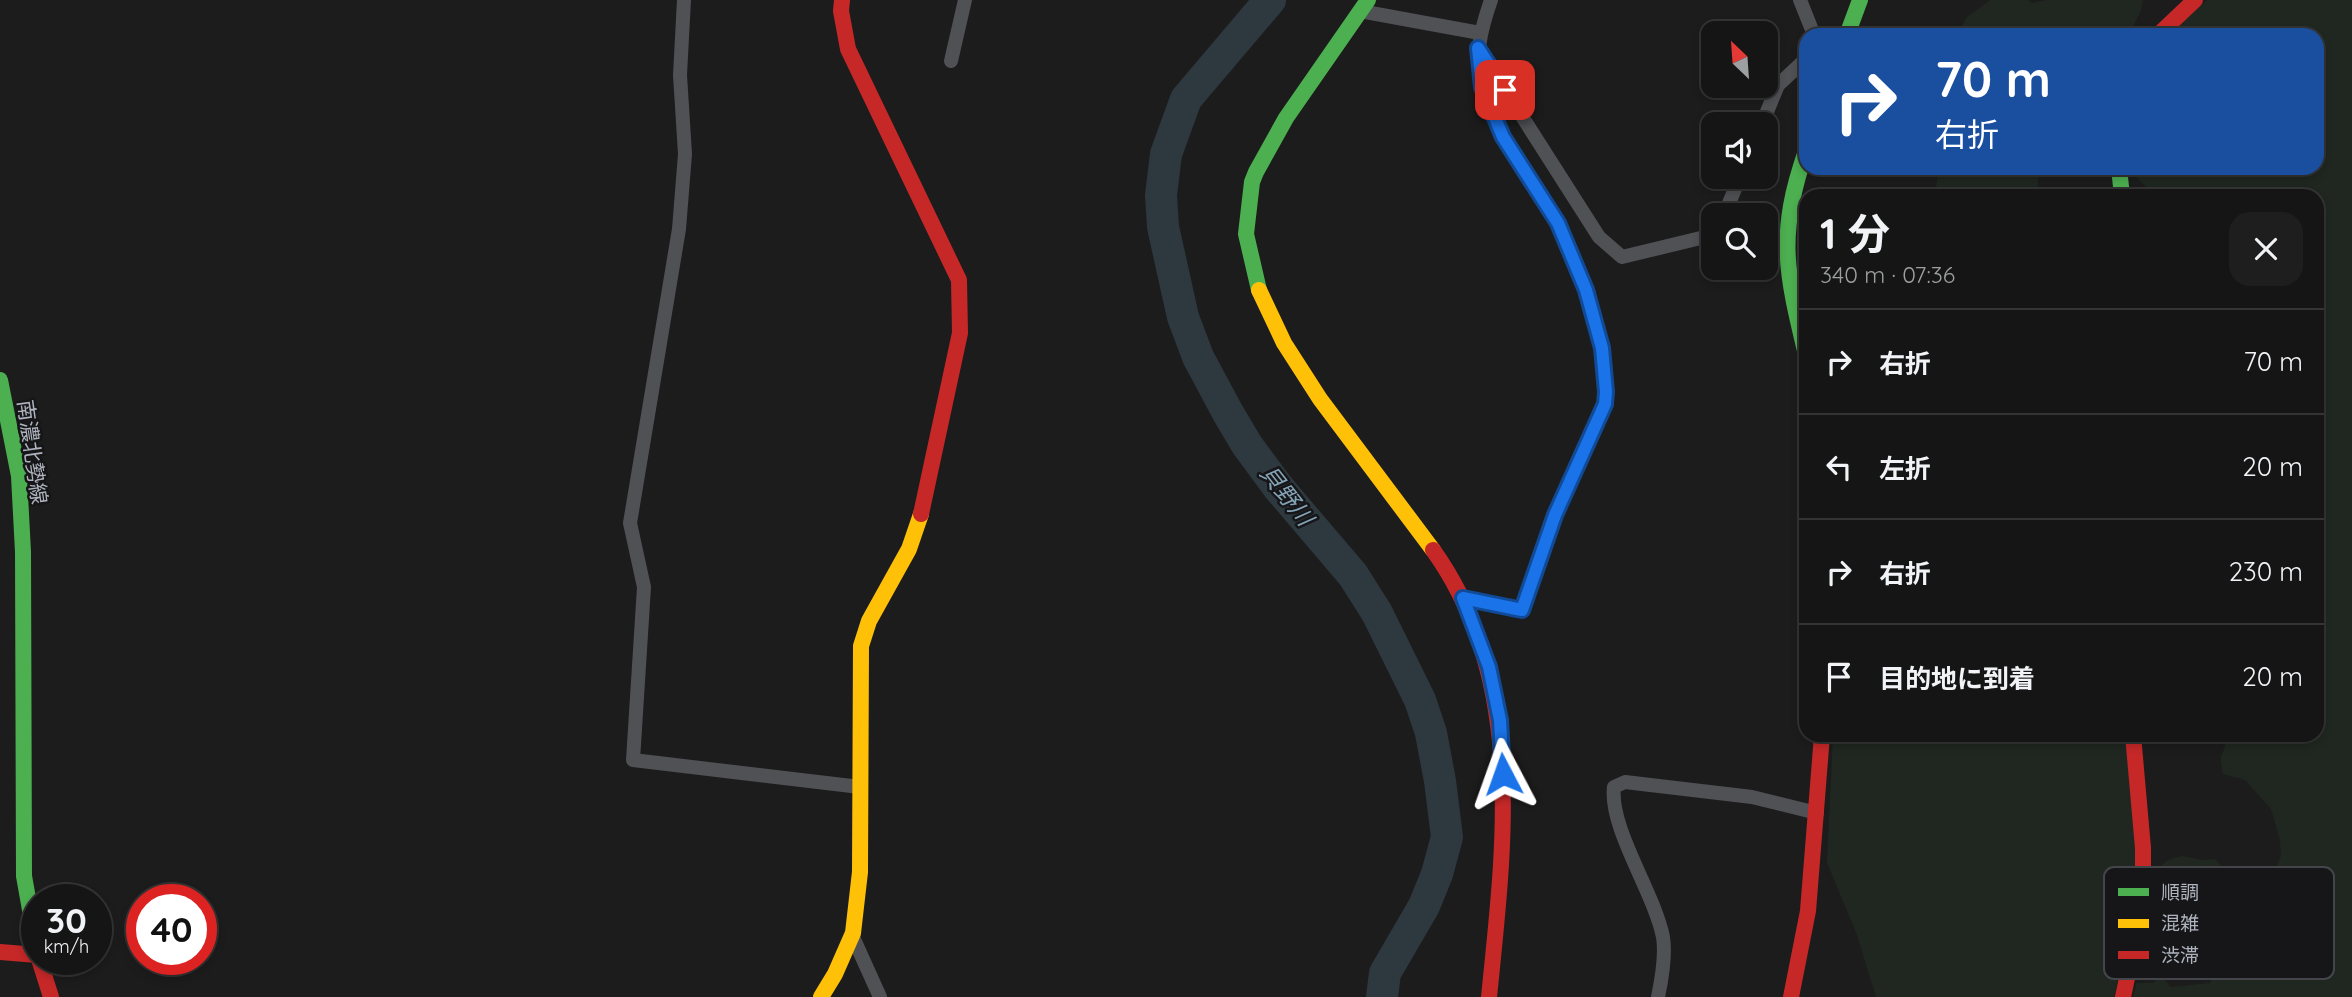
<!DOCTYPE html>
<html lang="ja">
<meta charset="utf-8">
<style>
body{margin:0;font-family:Quicksand,"Noto Sans JP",sans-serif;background:#1e1e1e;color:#f1f3f6;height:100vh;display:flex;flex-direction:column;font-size:26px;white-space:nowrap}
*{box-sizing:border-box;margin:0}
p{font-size:23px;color:#9d9fa0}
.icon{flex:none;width:38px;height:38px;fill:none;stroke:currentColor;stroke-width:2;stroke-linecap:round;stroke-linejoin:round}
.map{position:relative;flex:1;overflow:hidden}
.details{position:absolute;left:1799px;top:189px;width:525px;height:553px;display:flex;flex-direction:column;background:#151515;border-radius:21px;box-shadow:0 4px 10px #0003,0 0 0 2px #343434}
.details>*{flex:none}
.guide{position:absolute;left:1799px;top:28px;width:525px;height:147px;border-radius:21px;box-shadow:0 4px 10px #0003,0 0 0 2px #343434;background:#1a4fa0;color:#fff;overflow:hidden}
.needle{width:46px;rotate:335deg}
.controls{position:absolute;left:1701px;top:21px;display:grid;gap:14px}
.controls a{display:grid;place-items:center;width:77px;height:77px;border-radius:14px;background:#151515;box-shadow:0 4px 10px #0003,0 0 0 2px #343434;font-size:35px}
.speed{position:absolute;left:21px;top:884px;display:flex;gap:14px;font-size:35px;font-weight:700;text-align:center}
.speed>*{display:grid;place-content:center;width:91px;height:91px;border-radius:50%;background:#151515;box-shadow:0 4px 10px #0003,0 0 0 2px #343434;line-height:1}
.speed small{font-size:18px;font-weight:400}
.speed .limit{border:10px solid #d22;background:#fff;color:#111}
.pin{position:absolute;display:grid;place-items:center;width:60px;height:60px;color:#fff;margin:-30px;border-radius:14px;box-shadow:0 4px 10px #0006}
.me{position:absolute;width:77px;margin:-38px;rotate:356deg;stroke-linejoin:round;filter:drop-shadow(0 0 5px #0008)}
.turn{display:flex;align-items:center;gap:24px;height:147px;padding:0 21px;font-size:32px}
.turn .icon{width:91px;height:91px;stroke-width:2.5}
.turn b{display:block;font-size:49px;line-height:60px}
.round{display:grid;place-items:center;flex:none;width:74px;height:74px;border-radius:21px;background:#1e1e1e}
.headline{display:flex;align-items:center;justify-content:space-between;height:119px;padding:0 21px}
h1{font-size:42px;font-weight:700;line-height:52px}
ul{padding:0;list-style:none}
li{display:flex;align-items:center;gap:21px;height:105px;padding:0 21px;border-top:2px solid #343434}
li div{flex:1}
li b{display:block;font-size:26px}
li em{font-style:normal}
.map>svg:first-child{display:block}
.green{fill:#1f2720}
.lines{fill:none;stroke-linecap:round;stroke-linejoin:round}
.river{stroke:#2e383f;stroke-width:32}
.street{stroke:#505155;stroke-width:14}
.fast{stroke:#4caf50;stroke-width:16}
.slow{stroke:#ffc107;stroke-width:16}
.jam{stroke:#c62828;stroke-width:16}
.route-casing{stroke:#114b97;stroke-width:18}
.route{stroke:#1a73e8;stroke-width:12}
.labels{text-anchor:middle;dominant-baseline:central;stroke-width:5;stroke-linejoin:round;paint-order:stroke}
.street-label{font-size:21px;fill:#aeb3bd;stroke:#161618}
.water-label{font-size:23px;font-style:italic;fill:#85a3b7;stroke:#161618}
.key{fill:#161618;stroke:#44454a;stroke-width:2}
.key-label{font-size:19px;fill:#aeb3bd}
</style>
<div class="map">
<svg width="2352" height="997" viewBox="0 0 2352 997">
<rect width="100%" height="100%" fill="#1c1c1c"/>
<path class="green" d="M1990,0H2028L2032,3L2047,0H2143L2141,10L2129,35H1957L1966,18Z
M2207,0H2352V997H2133L2137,983H2153L2162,976L2171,987L2210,983L2212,978L2228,975L2231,970L2233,959L2239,954L2270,950L2273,945L2272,912L2277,896L2274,871L2281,856L2280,840L2271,809L2245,780L2223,774C2222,769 2220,761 2221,757C2224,748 2228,744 2222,735H2317V196H2153C2148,186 2136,180 2130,168H2317V35H2167Z
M1936,168H2039L2037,196H1935L1938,172Z
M1833,735H2125L2136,846L2135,898L2114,997H1876L1857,935L1827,863Z
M2183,856L2202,860L2215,859L2233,878L2226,899L2217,906H2156C2146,882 2156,859 2183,856Z"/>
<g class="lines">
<path class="river" d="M1270,0L1186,99L1166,154L1161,195L1163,227L1183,317L1198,357L1228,413L1247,445L1278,487L1353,575L1377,613L1420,700L1431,733L1440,781L1447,837L1437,874L1424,906L1385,973L1382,997"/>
<path class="street" d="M684,0L680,75L685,154L679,229L630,523L644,587L633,760L860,787
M1800,0L1814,35
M1360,11L1480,33
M1481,52L1599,237L1622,257L1713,235
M951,61L965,0
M1762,124L1778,85L1806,59
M1724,215L1740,177
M1463,599L1522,610L1555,515L1605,404C1612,349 1583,273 1559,224C1535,178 1499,140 1483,89C1473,58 1481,29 1491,0
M852,935L880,997
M1658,997C1662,978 1666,956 1663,937C1654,892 1609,828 1614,787L1625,782L1752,797L1817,813"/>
<path class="fast" d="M1847,35L1860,0
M1806,151C1777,234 1786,272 1806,355
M2119,168L2122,196
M1259,290L1246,234L1252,182L1256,172L1286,118L1368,0
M0,380L19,476L23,552L24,876L37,949"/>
<path class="slow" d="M1259,290L1284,343L1320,399L1433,550
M821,997L835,974L853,933L860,872L861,646L869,621L909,549L921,514"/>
<path class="jam" d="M842,0L841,11L848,49L959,280L960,333L921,514
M2158,35L2195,0
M1433,550C1527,681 1504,848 1489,997
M0,952L37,955
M39,959L51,997
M1791,997L1808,911L1822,735
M2123,997L2143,902V848L2133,735"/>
</g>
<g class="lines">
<g class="route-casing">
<path id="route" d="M1503,774L1500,720L1489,667L1463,598L1522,610L1555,515L1605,404L1606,392L1602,348L1586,290L1558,223L1503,137L1482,87L1478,48L1505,90"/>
</g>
<use href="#route" class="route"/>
</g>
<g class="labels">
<g class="street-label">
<text transform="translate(33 452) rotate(82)">南濃北勢線</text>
</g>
<g class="water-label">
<text transform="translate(1287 495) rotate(52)">貝野川</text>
</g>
</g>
<rect x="2104" y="867" width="230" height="112" rx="10" class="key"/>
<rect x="2118" y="888" width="31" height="8" fill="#4caf50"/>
<rect x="2118" y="919" width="31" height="9" fill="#ffc107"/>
<rect x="2118" y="951" width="31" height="8" fill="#c62828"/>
<g class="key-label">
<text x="2161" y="899">順調</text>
<text x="2161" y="930">混雑</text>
<text x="2161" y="962">渋滞</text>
</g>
</svg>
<div class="controls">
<a><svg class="needle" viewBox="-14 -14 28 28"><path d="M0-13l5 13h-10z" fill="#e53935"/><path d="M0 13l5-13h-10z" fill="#9d9fa0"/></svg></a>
<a><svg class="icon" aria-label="sound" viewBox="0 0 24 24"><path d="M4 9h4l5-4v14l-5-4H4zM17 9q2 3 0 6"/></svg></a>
<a><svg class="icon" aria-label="search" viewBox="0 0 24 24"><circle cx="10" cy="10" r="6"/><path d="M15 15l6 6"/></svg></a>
</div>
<div class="speed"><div>30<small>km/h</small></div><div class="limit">40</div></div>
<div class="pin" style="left:1505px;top:90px;background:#d93025"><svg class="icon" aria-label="arrive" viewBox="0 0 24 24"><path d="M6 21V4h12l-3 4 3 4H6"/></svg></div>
<svg class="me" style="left:1503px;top:774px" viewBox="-20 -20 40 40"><path d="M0-17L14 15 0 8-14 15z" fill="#1a73e8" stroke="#fff" stroke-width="4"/></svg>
<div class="guide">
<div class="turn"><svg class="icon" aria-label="right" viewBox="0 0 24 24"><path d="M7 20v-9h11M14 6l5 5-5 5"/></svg><div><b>70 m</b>右折</div></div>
</div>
<section class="details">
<div class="headline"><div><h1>1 分</h1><p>340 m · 07:36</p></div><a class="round"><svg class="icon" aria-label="close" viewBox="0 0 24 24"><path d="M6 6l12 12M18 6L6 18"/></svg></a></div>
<ul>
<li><svg class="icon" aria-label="right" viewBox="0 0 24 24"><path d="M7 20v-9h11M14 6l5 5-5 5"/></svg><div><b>右折</b></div><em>70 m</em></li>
<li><svg class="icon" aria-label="left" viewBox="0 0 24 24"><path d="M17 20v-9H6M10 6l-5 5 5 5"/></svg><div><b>左折</b></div><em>20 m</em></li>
<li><svg class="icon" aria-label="right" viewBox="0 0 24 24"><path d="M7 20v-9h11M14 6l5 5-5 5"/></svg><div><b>右折</b></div><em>230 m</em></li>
<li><svg class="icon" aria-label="arrive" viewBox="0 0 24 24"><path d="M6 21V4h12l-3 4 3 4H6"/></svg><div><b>目的地に到着</b></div><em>20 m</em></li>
</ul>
</section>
</div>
